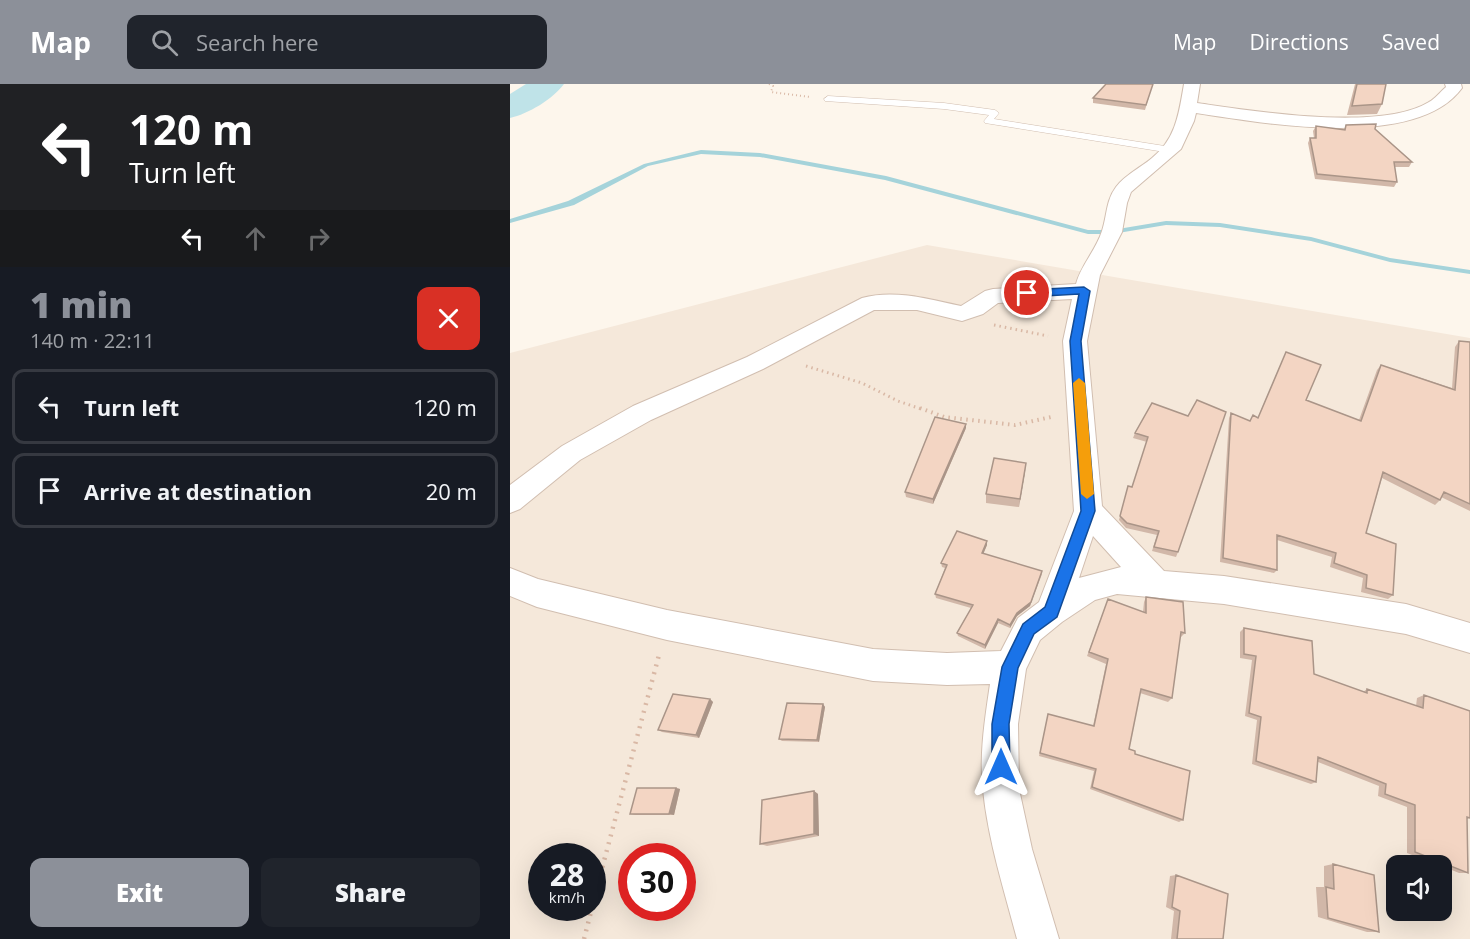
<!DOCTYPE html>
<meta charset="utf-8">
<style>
body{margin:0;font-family:"Open Sans",sans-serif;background:#20242c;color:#f1f3f6;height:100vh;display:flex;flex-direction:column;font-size:22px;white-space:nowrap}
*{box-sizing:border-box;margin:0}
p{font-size:20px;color:#9ea1a6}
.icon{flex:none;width:33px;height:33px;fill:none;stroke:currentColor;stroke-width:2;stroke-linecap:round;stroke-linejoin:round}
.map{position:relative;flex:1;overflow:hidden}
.panel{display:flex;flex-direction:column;background:#171b24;width:510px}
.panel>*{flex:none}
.hud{background:#202124;color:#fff;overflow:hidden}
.controls{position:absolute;left:876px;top:771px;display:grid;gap:12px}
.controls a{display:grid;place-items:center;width:66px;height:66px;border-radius:12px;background:#171b24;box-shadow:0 6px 24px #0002;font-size:30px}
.speed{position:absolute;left:18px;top:759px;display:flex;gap:12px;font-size:30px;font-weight:700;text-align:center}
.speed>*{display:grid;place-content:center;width:78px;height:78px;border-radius:50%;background:#171b24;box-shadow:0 6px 24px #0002;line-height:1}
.speed small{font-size:15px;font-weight:400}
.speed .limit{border:9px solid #d22;background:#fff;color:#111}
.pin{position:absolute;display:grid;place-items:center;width:51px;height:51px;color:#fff;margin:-26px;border:3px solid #fff;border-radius:50%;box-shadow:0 2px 6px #0007}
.me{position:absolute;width:66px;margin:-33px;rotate:0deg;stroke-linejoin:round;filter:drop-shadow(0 0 4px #0008)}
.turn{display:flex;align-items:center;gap:21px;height:126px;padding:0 30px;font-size:27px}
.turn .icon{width:78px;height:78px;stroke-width:2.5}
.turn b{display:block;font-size:42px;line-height:51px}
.lanes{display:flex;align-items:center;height:57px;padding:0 30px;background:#0003;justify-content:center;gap:30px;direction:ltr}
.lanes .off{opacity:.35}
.round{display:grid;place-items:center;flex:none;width:63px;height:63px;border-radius:12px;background:#20242c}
.summary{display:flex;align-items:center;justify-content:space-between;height:102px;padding:0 30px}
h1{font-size:36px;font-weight:800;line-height:45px;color:#8c9099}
.action{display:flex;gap:12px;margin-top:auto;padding:12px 30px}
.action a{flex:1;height:69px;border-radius:12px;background:#8c9099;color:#fff;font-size:24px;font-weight:800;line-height:69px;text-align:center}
.action a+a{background:#20242c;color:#f1f3f6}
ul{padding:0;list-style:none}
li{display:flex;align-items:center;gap:18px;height:75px;margin:0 12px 9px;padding:0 18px;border:3px solid #363941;border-radius:12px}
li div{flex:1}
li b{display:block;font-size:22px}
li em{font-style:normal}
header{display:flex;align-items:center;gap:36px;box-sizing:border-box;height:84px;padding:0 30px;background:#8c9099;color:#fff}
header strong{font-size:28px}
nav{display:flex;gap:33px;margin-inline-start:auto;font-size:21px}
.search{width:420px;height:54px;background:#20242c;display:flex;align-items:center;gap:15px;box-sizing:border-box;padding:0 21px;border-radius:12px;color:#9ea1a6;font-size:22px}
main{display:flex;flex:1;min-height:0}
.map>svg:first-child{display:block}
.residential{fill:#f5e8da;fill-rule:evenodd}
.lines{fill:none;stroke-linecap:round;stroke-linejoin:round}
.stream{fill:#a5d3da;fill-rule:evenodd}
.river{fill:#bfe3e8;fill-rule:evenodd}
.lane-casing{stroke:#d1beb0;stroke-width:1}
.street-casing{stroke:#d1beb0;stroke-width:2}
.path-far3{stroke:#d9b8a5;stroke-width:2;stroke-dasharray:1 3;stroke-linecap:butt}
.path-far2{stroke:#d9b8a5;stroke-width:3;stroke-dasharray:1.5 4;stroke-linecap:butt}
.path-far1{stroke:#d9b8a5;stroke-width:4;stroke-dasharray:1.5 4.5;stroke-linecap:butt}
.path{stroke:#d9b8a5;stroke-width:4.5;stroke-dasharray:2 6;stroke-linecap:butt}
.lane{fill:#fff;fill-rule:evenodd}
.street{fill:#fff;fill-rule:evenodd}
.wall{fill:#d1b7a8}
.shaded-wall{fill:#aa9588}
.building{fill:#f3d5c3;stroke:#aa9588;stroke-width:1.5}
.route{fill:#1a73e8;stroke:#114b97;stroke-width:1.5}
.slow{fill:#f59e0b}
</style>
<header>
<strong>Map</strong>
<div class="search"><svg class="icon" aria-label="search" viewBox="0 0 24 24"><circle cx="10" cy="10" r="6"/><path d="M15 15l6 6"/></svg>Search here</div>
<nav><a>Map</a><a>Directions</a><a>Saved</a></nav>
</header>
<main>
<section class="panel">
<div class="hud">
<div class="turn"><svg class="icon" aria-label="left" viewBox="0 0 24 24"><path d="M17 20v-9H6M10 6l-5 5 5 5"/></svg><div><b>120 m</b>Turn left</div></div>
<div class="lanes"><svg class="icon" aria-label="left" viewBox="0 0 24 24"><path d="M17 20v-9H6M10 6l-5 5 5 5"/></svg><svg class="icon off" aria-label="ahead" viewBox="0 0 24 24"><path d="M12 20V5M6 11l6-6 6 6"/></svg><svg class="icon off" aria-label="right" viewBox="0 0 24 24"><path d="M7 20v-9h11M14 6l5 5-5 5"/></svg></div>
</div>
<div class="summary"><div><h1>1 min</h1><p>140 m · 22:11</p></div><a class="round" style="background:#d93025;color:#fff"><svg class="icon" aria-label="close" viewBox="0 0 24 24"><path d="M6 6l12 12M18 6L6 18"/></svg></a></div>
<ul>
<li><svg class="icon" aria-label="left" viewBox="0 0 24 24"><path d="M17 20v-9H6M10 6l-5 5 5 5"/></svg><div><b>Turn left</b></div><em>120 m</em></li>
<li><svg class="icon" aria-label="arrive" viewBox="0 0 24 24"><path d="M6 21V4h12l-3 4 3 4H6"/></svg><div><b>Arrive at destination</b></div><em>20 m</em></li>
</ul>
<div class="action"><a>Exit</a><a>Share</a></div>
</section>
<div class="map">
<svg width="960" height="855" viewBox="0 0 960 855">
<rect width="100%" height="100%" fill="#fdf6ec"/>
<path class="residential" d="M417,161L960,254V855H0V269ZM32,772H82V824H32ZM122,772H172V824H122ZM886,782H932V826H886Z"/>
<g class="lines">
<path class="stream" d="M191,66L250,69L376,92L578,146H602L656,137L710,139L801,153L880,174L960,186V190L880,178L801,157L710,143L656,141L602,150H578L375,96L250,73L191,70L138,82L64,121L0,139V135L58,117L134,80Z"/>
<path class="river" d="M16,0H54C43,15 18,30 0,34V10Z"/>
<g class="lane-casing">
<path id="lane" d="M318,12L434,19L485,26L489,29L484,35L661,63L666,66L661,69L475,39L474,37L479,31L434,25L315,17L314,15Z"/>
</g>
<g class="street-casing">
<path id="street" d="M674,0H690L687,19C743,27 870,48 919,18C925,15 930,8 936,3L935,0H951L952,4C906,67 753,39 686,29L684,37L671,65L621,108L617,119L612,148L590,191L577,257L592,422L654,487L714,492L896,520L960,539V569L896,550L714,520L607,510L585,516L552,538L530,556L516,585L508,640L509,705L522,765L549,855H507C494,806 478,756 473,706C469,671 475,634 480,600L437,601L363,597L157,556L27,523L0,512V484L28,495L157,526L363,565L437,569L491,567L508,534L529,518L564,427L553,257L562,215L488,219L473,230L452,237L407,226H364L253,285L141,336L70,376L10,425L0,429V401L52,362L123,322L237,273L352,214C384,205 419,215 451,222L475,207L483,205L566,200C571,181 586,166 592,147C597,132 596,116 606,103C615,91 630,84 642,74C666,55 669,29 674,0ZM583,452L611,483L569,494Z"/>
</g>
<path class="path-far3" d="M259,0L263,2L261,8L300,13"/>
<path class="path-far2" d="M484,241L538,252
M296,282L352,299L388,317L414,326"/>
<path class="path-far1" d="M410,324L434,333L505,341L541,333"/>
<path class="path" d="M82,822L149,571
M74,855L82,824"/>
<use href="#lane" class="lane"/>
<use href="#street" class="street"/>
</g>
<path class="wall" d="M643,0L635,26L583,19V14Z
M845,0H876L872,20L867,30L837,31Z
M836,41L865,45L902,78L899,83H885L887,98L884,103L805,95L798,59L800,54H804L803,47L806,42L834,46Z
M949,257L960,258V427L931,413L930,416L925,421L872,394L856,449L883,511L878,515L851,508L853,494L820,483L822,473L767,456V486L764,489L710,478L719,334L721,329L740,337L748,333L776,268L796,316L849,336L867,286L871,281L942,304L945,263Z
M642,319L668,468L666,473L642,467L647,451L616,444L609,436L618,402L622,403L637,358L623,354L625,349Z
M456,344L423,420L396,413L395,408Z
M515,388L509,423L476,419V410Z
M477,457V461L473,470L532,490L520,522L507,532L500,544L488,539L475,565L448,552L447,549L461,524L426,514L425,510L435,484L432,483L431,479Z
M636,513L675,549L671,553H670L662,614L658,618L630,609L619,665L625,670L673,736L669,738L580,705L584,687L529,672L538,630L583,642L596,580L577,572L598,515L633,528L634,518Z
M734,544L804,590L853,608L857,605L906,622L907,614L914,611L960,627V734L957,735L958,789H949L932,782H929L897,769V723L868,712L869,702L808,678L806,698L801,700L742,680L747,636L735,632L742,576L730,574V548Z
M200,615L203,618L189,654L152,648L148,646Z
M313,620L315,623L309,658L272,657L269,655Z
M166,704L170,705L164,731H125L120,730Z
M304,707L308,710L309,752L257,762L250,760Z
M823,780L869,848H857L808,833L806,803H814V782Z
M666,791L713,855H661L664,827L656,823L660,792Z"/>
<path class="shaded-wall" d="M456,340V344L423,420V415Z
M516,379L515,388L509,423L510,415Z
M477,457V461L472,473V469Z
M532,487L520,522L507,532L500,544V541L507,529Z
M488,535V539L475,565V561Z
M200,615L203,618L189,654L186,651Z
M313,620L315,623L309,658L307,656Z
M166,704L170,705L164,731L159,730Z
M304,707L308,710L309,752L304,750Z"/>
<path class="building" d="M596,0H643L636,21L583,14Z
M847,0H876L872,20L842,22Z
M866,40L865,45L902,78H884L887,98L807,90L800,54H806V42L835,46L836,41Z
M949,257L960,258V420L934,408L930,416L873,388L856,449L886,460L883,511L856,504L857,491L824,479L826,469L767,451V486L713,474L721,329L740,337L743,331L748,334L776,268L811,281L796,316L851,337L871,281L945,306Z
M687,316L716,328L668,468L644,463L649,447L617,439L610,432L618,402L622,403L638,353L625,349L642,319L678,332Z
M425,333L456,340L423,415L395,408Z
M484,374L516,379L510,415L476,410Z
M447,447L477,457L472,469L532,487L521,518L507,529L500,541L488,535L475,561L447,549L463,521L425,510L437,481L431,479Z
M636,513L673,518L675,549L671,548L662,614L631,605L619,665L625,667V670L680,687L673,736L582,703L586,685L530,669L538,630L584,642L598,575L579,568L598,515L636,529Z
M734,544L802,557L804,590L857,609V605L913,624L914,611L960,627V734L957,733L958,789L905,768V721L875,710L876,700L808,673L806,698L746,677L751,633L739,629L746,572L734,570Z
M163,610L200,615L186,651L148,646Z
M277,619L313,620L307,656L269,655Z
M127,704H166L159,730H120Z
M304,707V750L250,760L252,716Z
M823,780L864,791L869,848L818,834L816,803L824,805Z
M666,791L718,810L713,855H667L670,827L662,823Z"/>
<path class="route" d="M574,203L580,207L571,257L585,427L547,533L524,550L508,584L499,640L500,683L497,689L491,692L485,689L482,683V640L492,583L513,540L535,523L571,427L560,257L569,210L517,213L512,209L517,206Z"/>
<path class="slow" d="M569,294L575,299L584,410L577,415L571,410L563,299Z"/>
</svg>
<div class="controls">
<a><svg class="icon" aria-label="sound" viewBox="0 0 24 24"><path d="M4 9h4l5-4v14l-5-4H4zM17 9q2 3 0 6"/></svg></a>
</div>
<div class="speed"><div>28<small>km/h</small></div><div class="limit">30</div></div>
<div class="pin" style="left:517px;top:209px;background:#d93025"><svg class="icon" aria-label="arrive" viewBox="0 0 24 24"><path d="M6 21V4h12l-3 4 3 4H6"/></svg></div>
<svg class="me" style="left:491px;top:683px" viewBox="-20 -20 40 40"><path d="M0-17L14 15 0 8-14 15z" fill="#1a73e8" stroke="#fff" stroke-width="4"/></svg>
</div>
</main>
